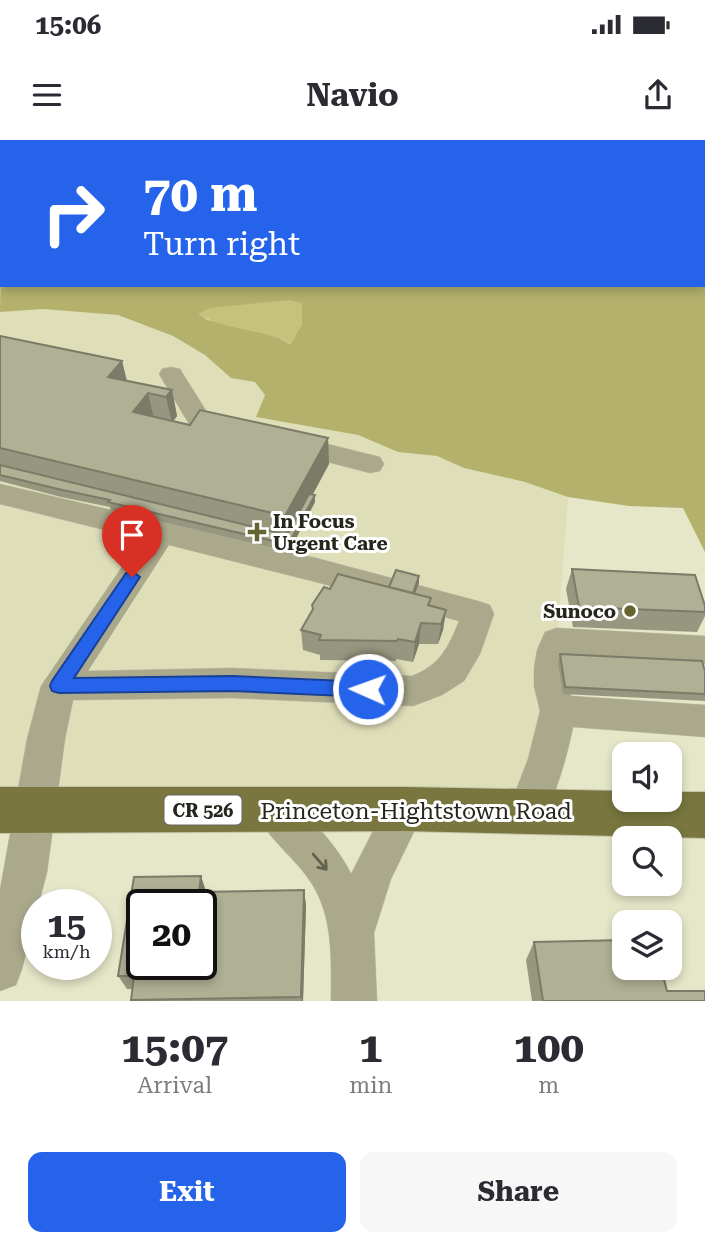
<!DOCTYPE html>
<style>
body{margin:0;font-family:"Roboto Serif",serif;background:#f7f7f7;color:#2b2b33;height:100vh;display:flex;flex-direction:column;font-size:26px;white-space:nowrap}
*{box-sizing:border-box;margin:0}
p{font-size:23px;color:#7c7c81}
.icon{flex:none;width:38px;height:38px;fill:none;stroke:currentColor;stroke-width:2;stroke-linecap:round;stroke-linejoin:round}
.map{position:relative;height:861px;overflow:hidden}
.drawer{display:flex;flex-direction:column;background:#fff;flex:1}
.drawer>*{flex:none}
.hud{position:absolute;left:0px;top:0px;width:705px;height:147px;box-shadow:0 4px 10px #0003;background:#2563eb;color:#fff;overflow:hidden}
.controls{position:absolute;left:612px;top:602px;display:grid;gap:14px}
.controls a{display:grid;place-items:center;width:70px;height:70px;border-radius:14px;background:#fff;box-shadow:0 4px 10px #0003;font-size:35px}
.speed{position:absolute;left:21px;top:749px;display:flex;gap:14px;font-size:35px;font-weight:700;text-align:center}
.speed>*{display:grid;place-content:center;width:91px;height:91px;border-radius:50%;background:#fff;box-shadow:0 4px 10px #0003;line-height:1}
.speed small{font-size:18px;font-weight:400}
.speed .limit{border:4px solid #111;border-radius:10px;background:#fff;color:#111}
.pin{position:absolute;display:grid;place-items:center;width:60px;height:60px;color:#fff;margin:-72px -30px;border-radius:50% 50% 50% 0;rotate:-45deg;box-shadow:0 0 7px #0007}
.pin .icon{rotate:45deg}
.me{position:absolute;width:77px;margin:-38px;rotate:272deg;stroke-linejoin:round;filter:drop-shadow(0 0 5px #0008)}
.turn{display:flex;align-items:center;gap:24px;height:147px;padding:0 28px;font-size:32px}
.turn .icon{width:91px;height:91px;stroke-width:2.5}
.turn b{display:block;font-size:49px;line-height:60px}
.eta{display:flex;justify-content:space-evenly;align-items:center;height:119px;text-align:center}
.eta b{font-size:42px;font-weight:700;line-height:49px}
.cta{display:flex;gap:14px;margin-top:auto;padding:14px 28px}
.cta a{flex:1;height:80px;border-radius:14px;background:#2563eb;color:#fff;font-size:28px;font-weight:700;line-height:80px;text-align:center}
.cta a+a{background:#f7f7f7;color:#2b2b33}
.status{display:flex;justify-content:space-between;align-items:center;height:49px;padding:0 35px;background:#fff;direction:ltr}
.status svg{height:19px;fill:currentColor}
header{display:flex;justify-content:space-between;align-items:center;height:91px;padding:0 28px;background:#fff;font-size:32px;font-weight:700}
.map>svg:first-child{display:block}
.built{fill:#dedeb9}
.forest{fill:#b3b16c;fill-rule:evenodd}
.water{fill:#c4c27c}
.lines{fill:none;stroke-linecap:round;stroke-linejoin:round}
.stream{fill:#c4c27c;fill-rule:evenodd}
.minor-casing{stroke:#c4c3aa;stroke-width:1}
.major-casing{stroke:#c4c3aa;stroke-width:2}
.minor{fill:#aaa98c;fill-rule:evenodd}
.major{fill:#79773f;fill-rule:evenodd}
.wall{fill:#979780}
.shaded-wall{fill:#7b7b68}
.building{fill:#b0b095;stroke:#7b7b68;stroke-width:2;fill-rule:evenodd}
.oneway{stroke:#62614e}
.route{fill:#2563eb;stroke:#184099;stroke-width:2}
.poi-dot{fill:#666430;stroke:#fff;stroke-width:2.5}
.labels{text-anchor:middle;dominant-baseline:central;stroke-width:6;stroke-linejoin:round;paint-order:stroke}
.shield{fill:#fff;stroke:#686760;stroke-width:2}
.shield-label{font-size:18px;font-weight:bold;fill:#27261c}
.poi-label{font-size:19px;font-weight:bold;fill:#27261c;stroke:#fff;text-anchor:start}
.near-street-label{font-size:23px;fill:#27261c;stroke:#fff}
</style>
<div class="status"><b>15:06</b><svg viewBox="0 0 49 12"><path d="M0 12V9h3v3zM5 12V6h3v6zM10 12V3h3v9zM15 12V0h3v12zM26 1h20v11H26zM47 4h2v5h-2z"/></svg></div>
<header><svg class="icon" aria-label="menu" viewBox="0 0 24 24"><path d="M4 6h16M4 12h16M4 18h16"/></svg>Navio<svg class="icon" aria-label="share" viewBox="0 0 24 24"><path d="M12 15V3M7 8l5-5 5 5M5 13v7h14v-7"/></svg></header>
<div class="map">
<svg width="705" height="861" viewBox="0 0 705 861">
<rect width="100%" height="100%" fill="#e6e6c9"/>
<path class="built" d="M43,169L118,175L173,196L205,215L231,238L255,242L266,255L256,277L358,295L398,312L437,316L464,328L525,342L568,357L557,502L528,671L0,670V172Z"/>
<path class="forest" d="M2,47V145H704L705,65V412L683,368L629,366L568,357L525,342L464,328L437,316L398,312L358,295L256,277L265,255L255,242L231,238L205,215L173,196L118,175L43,169L0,172ZM199,174L302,184L290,204L275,196L208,180Z"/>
<path class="water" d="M288,160L302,163V184L291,204C262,188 226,191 198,174L209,168Z"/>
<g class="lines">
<path class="stream" d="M0,130H2V134H0Z"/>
<g class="minor-casing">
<path id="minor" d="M57,0H75L56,2Z
M275,0H293L274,2Z
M643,0H661V2H643Z
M2,41V53L0,54V42Z
M704,52H705V64H704Z
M171,227L180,229L210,277L242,284L246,290L242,296L233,298L192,289L159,234L162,229Z
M287,294L380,317L384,324L380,331L370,333L277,309L273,303L277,297Z
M0,344L316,418L478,461L490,465L494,474L480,514L464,541L442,555L413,566L232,558L73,560L65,599L47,732L22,829L16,845L0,851V750L27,599L41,546L141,399L0,364ZM169,405L316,442L459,481C448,508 440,525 412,536L232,528L88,531Z
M557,488L705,496V524L570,516L568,537L571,556L705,565V597L573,587C566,621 556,653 542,684L528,689L514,684L508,671L528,619L540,571L534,546V528L537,510L545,492Z
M405,651L419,656L425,669L391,739L374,793L377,861H331C331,822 334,779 312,744C296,718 268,700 255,671L261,658L275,653C301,663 340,709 351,734L391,656Z"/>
</g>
<g class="major-casing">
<path id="major" d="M0,647H405L625,651V660H670V652H705V698L405,691L0,693Z"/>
</g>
<use href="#minor" class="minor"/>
<use href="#major" class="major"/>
</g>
<path class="wall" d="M208,0H233L231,2H209Z
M403,0H421L420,2Z
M440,0H464L463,2H440Z
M0,196L122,221L127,241L172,250L177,276L173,281L190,285L328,298L329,324L313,354L315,362L291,408L284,407L282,410L111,370L110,367L61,357L0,341Z
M572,429L705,466V476L697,492L573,487L566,449Z
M419,443L415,454L431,458L430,466L446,470L443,490L438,504H419L413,522L396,519V521L320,520V515L303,510L301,490L312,470V465L330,449L389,447Z
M560,514L705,531V561L563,554L558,522Z
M201,736L206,752L304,750L306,766L303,861H131L133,849H127L118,836Z
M534,802L667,851L705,861H532L526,820Z"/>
<path class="shaded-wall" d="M129,0H143V2H127Z
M122,221L128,247L108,237Z
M172,250L177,276L172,283L166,257Z
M148,253L154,279L133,272Z
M328,298L329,324L288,400H287L285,376Z
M315,355V362L291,408L290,401Z
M419,436V443L408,472L409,465Z
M446,470L443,490L438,504L441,484Z
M421,483L419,504L413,522L415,502Z
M201,736L206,752H199Z
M304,750L306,766L303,861H302Z"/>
<path class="building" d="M109,0H129L127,2H106Z
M316,0H339L337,2H315Z
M484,0H498L506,2H483Z
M0,196L122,221L108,237L172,250L166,257L148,253L133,272L190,285L200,270L328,298L285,376L0,308Z
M0,325L287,395L309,354L315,355L290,401L283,399L282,403L108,362L110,360L58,349L0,335Z
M572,429L695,435L705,466V472L579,467Z
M396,430L419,436L413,453L389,447Z
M338,434L431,458L428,465L446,470L441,484L421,483L415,502L398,499L397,501L319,500L321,495L301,490L313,469L312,465L324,447L330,449Z
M560,514L702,521L705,531V554L565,547Z
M201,736L199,752L304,750L301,857L131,860L134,836H118L134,737ZM142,765H201V824H142Z
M625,800V828H661L667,851H705V861H543L534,802Z"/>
<defs><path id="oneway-shaft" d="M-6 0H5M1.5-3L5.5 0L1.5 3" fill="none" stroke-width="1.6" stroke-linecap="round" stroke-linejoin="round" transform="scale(1.75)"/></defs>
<use class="oneway" href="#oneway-shaft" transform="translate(320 722) rotate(49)"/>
<path class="route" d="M132,431L140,437L74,538L232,536L368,542L374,544L377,549L374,554L368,557L232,551L59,553L52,551L50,546L52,541L126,433Z"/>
<g class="poi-dot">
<path d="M253.5 381.5h7v7h7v7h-7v7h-7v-7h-7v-7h7z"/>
<circle cx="630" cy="471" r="7"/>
</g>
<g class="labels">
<rect class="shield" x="164.5" y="655.5" width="77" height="29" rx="5"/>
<g class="shield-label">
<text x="203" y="670">CR 526</text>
</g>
<g class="poi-label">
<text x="273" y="381">In Focus<tspan x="273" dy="22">Urgent Care</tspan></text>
<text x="616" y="471" text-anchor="end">Sunoco</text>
</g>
<g class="near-street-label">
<text x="416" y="671">Princeton-Hightstown Road</text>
</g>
</g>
</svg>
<div class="controls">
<a><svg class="icon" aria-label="sound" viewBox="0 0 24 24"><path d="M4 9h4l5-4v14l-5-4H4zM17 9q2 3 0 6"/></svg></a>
<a><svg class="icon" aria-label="search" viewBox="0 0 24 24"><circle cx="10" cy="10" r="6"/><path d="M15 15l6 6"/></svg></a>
<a><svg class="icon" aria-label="layers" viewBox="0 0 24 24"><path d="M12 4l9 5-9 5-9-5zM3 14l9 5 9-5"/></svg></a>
</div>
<div class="speed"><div>15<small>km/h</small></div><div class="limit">20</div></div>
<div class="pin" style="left:132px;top:437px;background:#d93025"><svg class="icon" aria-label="arrive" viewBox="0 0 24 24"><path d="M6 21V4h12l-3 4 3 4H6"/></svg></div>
<svg class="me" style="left:368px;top:549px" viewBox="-20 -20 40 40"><circle r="17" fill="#2563eb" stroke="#fff" stroke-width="3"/><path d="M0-11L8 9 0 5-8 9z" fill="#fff"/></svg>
<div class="hud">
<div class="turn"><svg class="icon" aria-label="right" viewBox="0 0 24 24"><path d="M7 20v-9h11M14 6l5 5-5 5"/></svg><div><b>70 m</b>Turn right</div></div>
</div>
</div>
<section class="drawer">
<div class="eta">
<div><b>15:07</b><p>Arrival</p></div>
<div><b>1</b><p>min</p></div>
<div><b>100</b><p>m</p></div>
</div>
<div class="cta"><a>Exit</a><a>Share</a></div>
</section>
